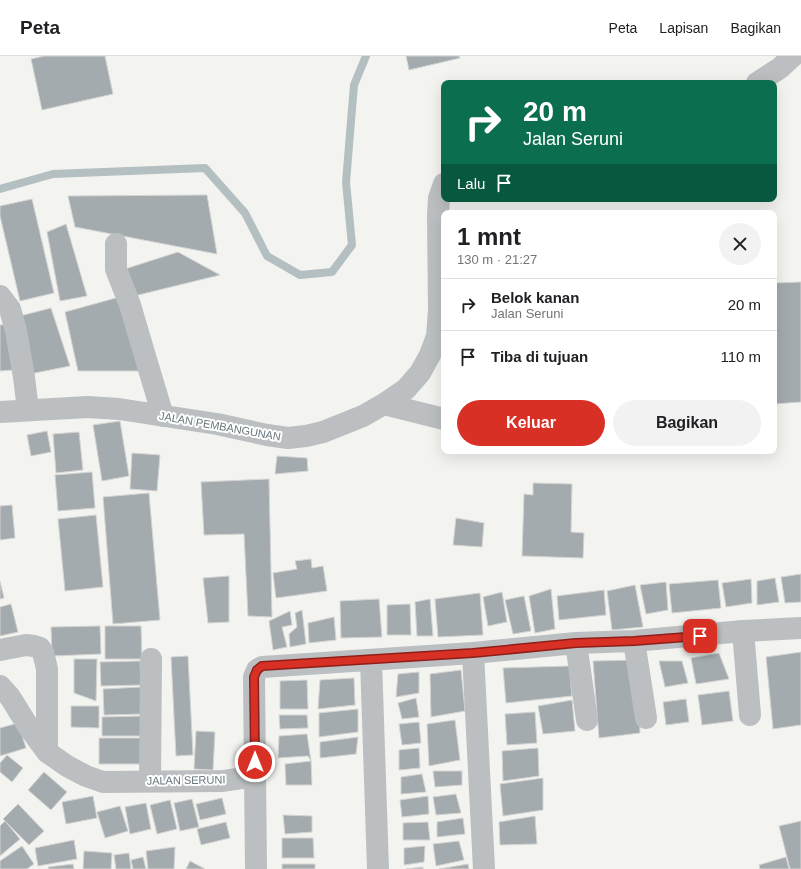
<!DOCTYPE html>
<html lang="id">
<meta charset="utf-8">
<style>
body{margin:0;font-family:Arial,sans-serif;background:#f2f2f2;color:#202124;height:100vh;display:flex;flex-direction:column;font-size:15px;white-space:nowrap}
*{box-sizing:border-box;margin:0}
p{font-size:13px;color:#757577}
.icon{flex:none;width:22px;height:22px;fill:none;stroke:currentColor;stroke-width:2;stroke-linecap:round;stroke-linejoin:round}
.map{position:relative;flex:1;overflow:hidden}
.drawer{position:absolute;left:441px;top:154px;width:336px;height:244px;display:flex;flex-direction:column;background:#fff;border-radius:8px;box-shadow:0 4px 16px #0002}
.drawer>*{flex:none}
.hud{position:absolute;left:441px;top:24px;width:336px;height:122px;border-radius:8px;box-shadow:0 4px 16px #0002;background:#0b6e4f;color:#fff;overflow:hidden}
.pin{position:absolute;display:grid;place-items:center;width:34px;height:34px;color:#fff;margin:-17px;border-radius:8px;box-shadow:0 2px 6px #0006}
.me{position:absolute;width:44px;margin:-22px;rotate:0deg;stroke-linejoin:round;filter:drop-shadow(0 0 3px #0008)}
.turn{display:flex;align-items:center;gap:14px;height:84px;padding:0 16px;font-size:18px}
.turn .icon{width:52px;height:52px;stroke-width:2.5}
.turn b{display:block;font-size:28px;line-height:34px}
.then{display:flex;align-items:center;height:38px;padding:0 16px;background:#0003;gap:8px;font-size:15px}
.round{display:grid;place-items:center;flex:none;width:42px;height:42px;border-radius:21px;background:#f2f2f2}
.overview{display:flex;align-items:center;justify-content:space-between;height:68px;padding:0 16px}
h1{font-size:24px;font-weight:700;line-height:30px}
.button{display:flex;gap:8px;margin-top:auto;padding:8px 16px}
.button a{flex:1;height:46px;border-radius:24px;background:#d93025;color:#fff;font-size:16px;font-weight:700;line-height:46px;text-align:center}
.button a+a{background:#f2f2f2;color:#202124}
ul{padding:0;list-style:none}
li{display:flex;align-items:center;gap:12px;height:52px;padding:0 16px;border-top:1px solid #e0e0e0}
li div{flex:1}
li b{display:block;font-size:15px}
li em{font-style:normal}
header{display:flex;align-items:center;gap:24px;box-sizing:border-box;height:56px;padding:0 20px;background:#fff;border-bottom:1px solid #e0e0e0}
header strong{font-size:19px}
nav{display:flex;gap:22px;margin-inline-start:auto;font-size:14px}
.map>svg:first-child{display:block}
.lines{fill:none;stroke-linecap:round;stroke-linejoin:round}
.stream{stroke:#b3bfc1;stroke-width:8}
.building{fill:#a3abae;stroke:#d5d4d3}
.minor{stroke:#bbbfc1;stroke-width:22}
.route-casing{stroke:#8d1f18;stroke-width:10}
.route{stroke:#d93025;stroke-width:7}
.labels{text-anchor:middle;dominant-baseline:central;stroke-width:4;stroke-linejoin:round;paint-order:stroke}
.street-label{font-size:11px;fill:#66767d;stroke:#fff}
</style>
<header>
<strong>Peta</strong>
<nav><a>Peta</a><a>Lapisan</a><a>Bagikan</a></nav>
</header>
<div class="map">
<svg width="801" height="813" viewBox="0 0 801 813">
<rect width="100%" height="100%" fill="#f3f3f0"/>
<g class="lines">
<path class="stream" d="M0,133L53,118L205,112L245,157L267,200L300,219L332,216L352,189L346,126L354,29L366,0"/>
</g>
<path class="building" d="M44,0H105L113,38L42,54L31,3Z
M406,0H459L460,2L409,14Z
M207,139L217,198L75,171L68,140Z
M32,143L54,237L20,245L0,160V150Z
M66,168L87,240L60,245L47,176Z
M178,196L220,219L134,240L125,213Z
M801,226V346L774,348V227Z
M123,240L140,315H78L65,256Z
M51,252L70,310L30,318L16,261Z
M9,268L13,314L0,315V269Z
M120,365L129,420L102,425L93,369Z
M47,375L51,396L31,400L27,379Z
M79,376L83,414L56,417L53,378Z
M132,397L160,399L157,435L130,433Z
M277,400L307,402L308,415L275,418Z
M92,416L95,452L58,455L55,419Z
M269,423L272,561L248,560L244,478L204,479L201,426Z
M533,427L572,428L571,476L584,477L583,502L522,500L524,438L533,439Z
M149,437L160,564L113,568L103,441Z
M12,449L15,482L0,484V450Z
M96,459L103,531L65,535L58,463Z
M456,462L484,467L482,491L453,489Z
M311,503L312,512L323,510L327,535L276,542L273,517L297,513L295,505Z
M801,518V546L785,547L781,521Z
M229,520V566L208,567L203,522Z
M775,522L779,546L757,549V525Z
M751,523L752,547L726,551L722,527Z
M718,524L721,552L672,557L669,528Z
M0,525L4,542L0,543Z
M666,526L668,554L646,558L640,529Z
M635,529L643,571L612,574L607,535Z
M551,533L555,573L535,577L529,540Z
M604,534L606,559L559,564L557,540Z
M502,536L507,566L488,570L483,541Z
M480,537L483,579L438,581L435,543Z
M524,540L531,575L513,578L505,544Z
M379,543L382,581L341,582L340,545Z
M430,543L433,580H417L415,546Z
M11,548L18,576L0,580V551Z
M410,548L411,579H387V549Z
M302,554L306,588L290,591L289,578L297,571L295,557Z
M290,555L292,569L282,571L287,591L273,594L269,565Z
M334,561L336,584L309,587L308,567Z
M100,570L101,598L52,600L51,571Z
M105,570H141L142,603H105Z
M801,596V669L773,673L766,601Z
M719,597L729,623L696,628L691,602Z
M188,600L193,699L176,700L171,601Z
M74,603H97L96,645L74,637Z
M637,604L640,677L599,682L593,605Z
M140,605L141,629L101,630L100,606Z
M659,605H682L688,627L665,631Z
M569,610L572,640L506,647L503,612Z
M461,614L465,655L431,661L430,618Z
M419,616V637L396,641L398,618Z
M354,622L355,649L318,653L320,624Z
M307,624L308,653H280V625Z
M142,631L143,658L104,659L103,633Z
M729,635L733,665L702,669L698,639Z
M416,642L419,661L402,663L398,647Z
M686,643L689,666L666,669L663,646Z
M572,644L575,675L543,678L538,650Z
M71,650H99V672L71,671Z
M358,653V676L319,681V657Z
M535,656L537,687L507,689L505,658Z
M279,659H307L308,672L280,673Z
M142,660V680H102V661Z
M455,664L460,704L429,710L427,668Z
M419,666L421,687L402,689L399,668Z
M18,667L26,692L0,700V672Z
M196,675L215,676L213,714L194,713Z
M307,678L311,705L308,700L278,702L279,680Z
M358,681L356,698L320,702V686Z
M99,682H141V708H99Z
M419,692L420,712L399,714V694Z
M538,692L539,720L503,725L502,695Z
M7,699L23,712L12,726L0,716V707Z
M311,705L312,729H286L285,708Z
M433,715H462V729L435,731Z
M44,716L67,736L51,754L28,734Z
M422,718L426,736L401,738V721Z
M543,722V754L503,760L500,728Z
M456,738L461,757L436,759L433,741Z
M93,740L97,762L66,768L62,746Z
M428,740L429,758L402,761L400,744Z
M222,742L226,758L200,764L196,748Z
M192,743L199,771L180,775L174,747Z
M170,744L177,773L157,778L150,749Z
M146,747L151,773L130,778L125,751Z
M18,748L44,775L29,789L3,763Z
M120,750L128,775L105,782L97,756Z
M283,759L312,760V776L285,778Z
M535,760L537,788L500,789L499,766Z
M463,762L465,778L437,781V766Z
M5,765L20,783L0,800V770Z
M801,765V813H790L779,770Z
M226,766L230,782L201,789L197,773Z
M428,766L430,784H403V767Z
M282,782H313L314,802H282Z
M74,784L77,803L38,810L35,792Z
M459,785L464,804L436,810L433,788Z
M22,790L34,808L27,813H0V805Z
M425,790L424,806L404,809V792Z
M175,791L174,813H148L146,795Z
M84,795L112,797L111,813H83Z
M129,797L131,813H116L114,799Z
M143,801L146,813H133L131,804Z
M786,801L789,813H760L759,809Z
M190,805L205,813H186Z
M73,808L74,813H49L48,811Z
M282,808H315V813H282Z
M468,808L469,813H439Z
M423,811V813H406Z"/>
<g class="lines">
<path class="minor" d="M757,27L780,12L793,0
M116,188V213L130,249L148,310L163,360
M0,240L10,253L16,275L24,321L28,354
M384,348L444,363
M0,356L88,351L119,353L217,368L267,379L288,382L306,380L323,376L363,360L384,348L406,333L420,317L430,299L437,280L439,254L438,159L439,142L444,128
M743,575L750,659
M634,585L646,662
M576,587L587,664
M0,594L26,589L34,590L40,592L43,596L47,613V696
M473,597L484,813
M371,604L378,813
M0,630L10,641L28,670L47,696L67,710L86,720L103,726L223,725L255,720
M150,725L151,603
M256,811L254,621L257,614L262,611L473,597L576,587L634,585L743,575L801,572"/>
</g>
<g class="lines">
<g class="route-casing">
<path id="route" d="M255,706L254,621L257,614L262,610L473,597L576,587L634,585L700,580"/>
</g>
<use href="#route" class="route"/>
</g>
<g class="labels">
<g class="street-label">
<text transform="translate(220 370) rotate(10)">JALAN PEMBANGUNAN</text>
<text transform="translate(186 724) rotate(-1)">JALAN SERUNI</text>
</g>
</g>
</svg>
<div class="pin" style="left:700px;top:580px;background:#d93025"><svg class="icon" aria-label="arrive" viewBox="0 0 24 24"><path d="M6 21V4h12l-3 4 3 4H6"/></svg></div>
<svg class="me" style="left:255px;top:706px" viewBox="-20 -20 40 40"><circle r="17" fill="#d93025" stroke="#fff" stroke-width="3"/><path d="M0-11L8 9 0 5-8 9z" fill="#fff"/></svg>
<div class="hud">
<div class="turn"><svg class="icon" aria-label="right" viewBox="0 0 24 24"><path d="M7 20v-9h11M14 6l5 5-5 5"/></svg><div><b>20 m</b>Jalan Seruni</div></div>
<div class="then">Lalu<svg class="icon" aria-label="arrive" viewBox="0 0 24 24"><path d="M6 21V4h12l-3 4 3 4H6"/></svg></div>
</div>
<section class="drawer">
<div class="overview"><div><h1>1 mnt</h1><p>130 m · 21:27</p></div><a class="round"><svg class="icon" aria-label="close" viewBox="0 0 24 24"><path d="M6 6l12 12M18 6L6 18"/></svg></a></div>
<ul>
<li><svg class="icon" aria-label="right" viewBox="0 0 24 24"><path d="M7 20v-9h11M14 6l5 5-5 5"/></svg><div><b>Belok kanan</b><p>Jalan Seruni</p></div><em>20 m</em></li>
<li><svg class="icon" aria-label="arrive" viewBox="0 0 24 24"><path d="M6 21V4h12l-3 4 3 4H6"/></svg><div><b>Tiba di tujuan</b></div><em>110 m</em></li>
</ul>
<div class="button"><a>Keluar</a><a>Bagikan</a></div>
</section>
</div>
